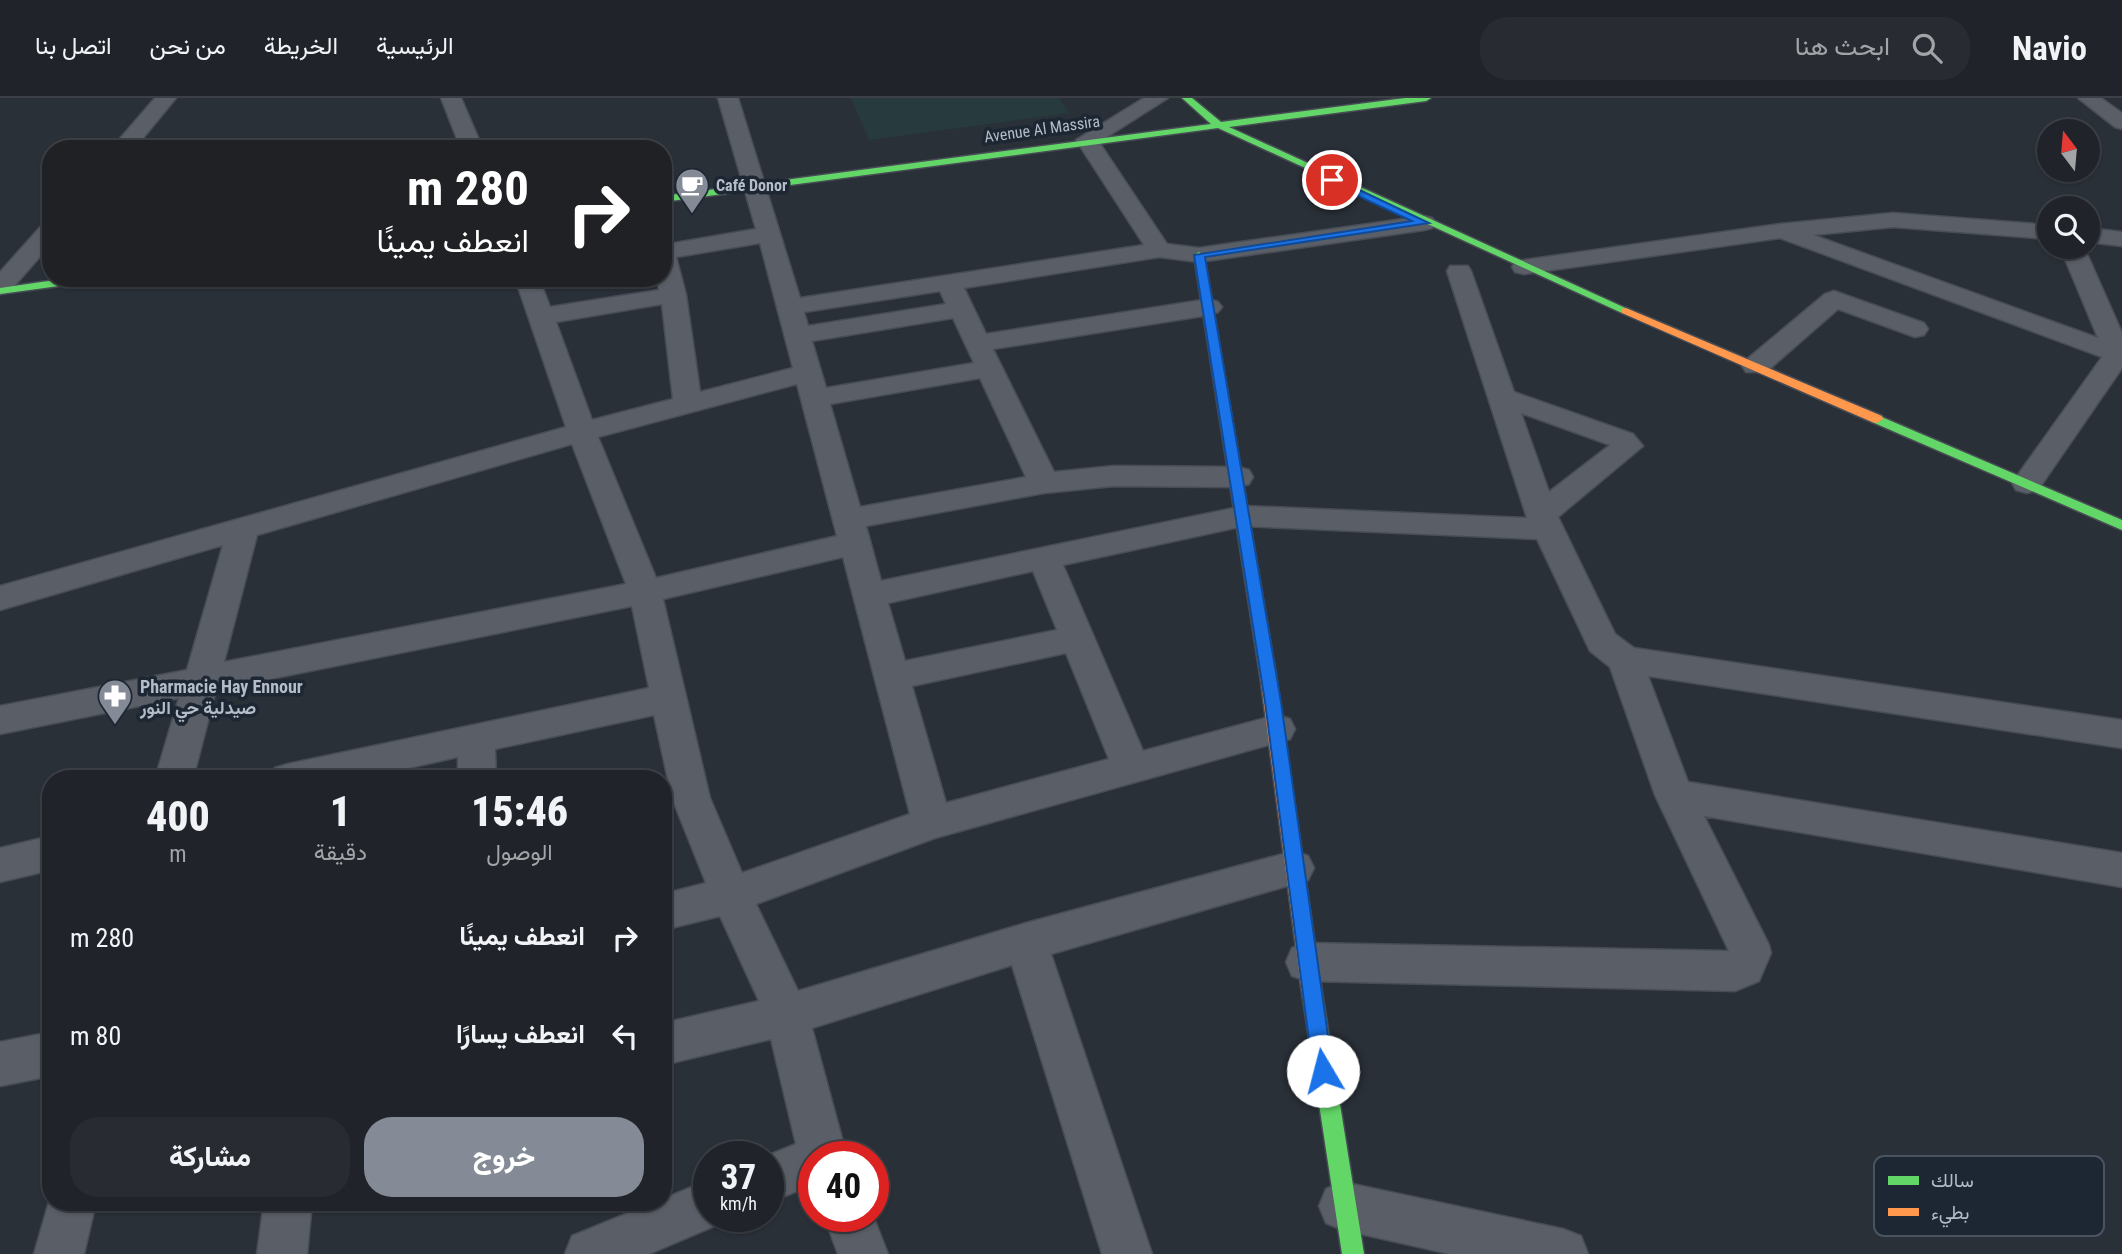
<!DOCTYPE html>
<html lang="ar">
<meta charset="utf-8">
<style>
body{margin:0;font-family:"Roboto Condensed",Vazirmatn,sans-serif;background:#282c32;color:#f1f3f6;direction:rtl;height:100vh;display:flex;flex-direction:column;font-size:26px;white-space:nowrap}
*{box-sizing:border-box;margin:0}
p{font-size:23px;color:#a2a4a8}
.icon{flex:none;width:38px;height:38px;fill:none;stroke:currentColor;stroke-width:2;stroke-linecap:round;stroke-linejoin:round}
.map{position:relative;flex:1;overflow:hidden;direction:ltr}
.sheet{position:absolute;left:42px;top:672px;width:630px;height:441px;display:flex;flex-direction:column;background:#20242a;border-radius:28px;box-shadow:0 2px 5px #0004,0 0 0 2px #3d4147;direction:rtl}
.sheet>*{flex:none}
.guide{position:absolute;left:42px;top:42px;width:630px;height:147px;border-radius:28px;box-shadow:0 2px 5px #0004,0 0 0 2px #3d4147;direction:rtl;background:#202124;color:#fff;overflow:hidden}
.needle{width:46px;rotate:344deg}
.buttons{position:absolute;left:2037px;top:21px;display:grid;gap:14px}
.buttons a{display:grid;place-items:center;width:63px;height:63px;border-radius:50%;background:#20242a;box-shadow:0 2px 5px #0004,0 0 0 2px #3d4147;font-size:35px}
.speed{position:absolute;left:693px;top:1043px;display:flex;gap:14px;font-size:35px;font-weight:700;text-align:center}
.speed>*{display:grid;place-content:center;width:91px;height:91px;border-radius:50%;background:#20242a;box-shadow:0 2px 5px #0004,0 0 0 2px #3d4147;line-height:1}
.speed small{font-size:18px;font-weight:400}
.speed .limit{border:10px solid #d22;background:#fff;color:#111}
.pin{position:absolute;display:grid;place-items:center;width:60px;height:60px;color:#fff;margin:-30px;border:4px solid #fff;border-radius:50%;box-shadow:0 2px 7px #0007}
.me{position:absolute;width:77px;margin:-38px;rotate:352deg;stroke-linejoin:round;filter:drop-shadow(0 0 5px #0008)}
.turn{display:flex;align-items:center;gap:24px;height:147px;padding:0 28px;font-size:32px}
.turn .icon{width:91px;height:91px;stroke-width:2.5}
.turn b{display:block;font-size:49px;line-height:60px}
.eta{display:flex;justify-content:space-evenly;align-items:center;height:119px;text-align:center}
.eta b{font-size:42px;font-weight:800;line-height:49px}
.button{display:flex;gap:14px;margin-top:auto;padding:14px 28px}
.button a{flex:1;height:80px;border-radius:28px;background:#848b96;color:#fff;font-size:28px;font-weight:800;line-height:80px;text-align:center}
.button a+a{background:#282c32;color:#f1f3f6}
ul{padding:0;list-style:none}
li{display:flex;align-items:center;gap:21px;height:98px;padding:0 28px}
li div{flex:1}
li b{display:block;font-size:26px}
li em{font-style:normal}
header{display:flex;align-items:center;gap:42px;box-sizing:border-box;height:98px;padding:0 35px;background:#20242a;border-bottom:2px solid #3d4147}
header strong{font-size:33px}
nav{display:flex;gap:38px;margin-inline-start:auto;font-size:24px}
.search{width:490px;height:63px;background:#282c32;display:flex;align-items:center;gap:18px;box-sizing:border-box;padding:0 24px;border-radius:28px;color:#a2a4a8;font-size:26px}
.map>svg:first-child{display:block}
.green{fill:#273a3e}
.lines{fill:none;stroke-linecap:round;stroke-linejoin:round}
.street-casing{stroke:#484c55;stroke-width:3}
.fast-casing{stroke:#484c55;stroke-width:3}
.slow-casing{stroke:#484c55;stroke-width:3}
.street{fill:#5a5e66;fill-rule:evenodd}
.fast{fill:#63d668;fill-rule:evenodd}
.slow{fill:#ff974d;fill-rule:evenodd}
.route{fill:#1a73e8;stroke:#114b97;stroke-width:2}
.labels{text-anchor:middle;dominant-baseline:central;stroke-width:7;stroke-linejoin:round;paint-order:stroke}
.far-street-label{font-size:16px;fill:#b4bcc9;stroke:#1d2633}
.far-poi-label{font-size:16px;font-weight:bold;fill:#b4bcc9;stroke:#1d2633;text-anchor:start}
.poi-label{font-size:18px;font-weight:bold;fill:#b4bcc9;stroke:#1d2633;text-anchor:start}
.key{fill:#1d2633;stroke:#4a5360;stroke-width:2}
.key-label{font-size:19px;fill:#b4bcc9}
</style>
<header>
<strong>Navio</strong>
<div class="search"><svg class="icon" aria-label="search" viewBox="0 0 24 24"><circle cx="10" cy="10" r="6"/><path d="M15 15l6 6"/></svg>ابحث هنا</div>
<nav><a>الرئيسية</a><a>الخريطة</a><a>من نحن</a><a>اتصل بنا</a></nav>
</header>
<div class="map">
<svg width="2122" height="1156" viewBox="0 0 2122 1156">
<rect width="100%" height="100%" fill="#2a3038"/>
<path class="green" d="M851,0H1059L1069,15L869,42Z"/>
<g class="lines">
<g class="street-casing">
<path id="street" d="M155,0H176L134,51H111Z
M441,0H461L483,51H461Z
M718,0H738L800,200L1144,147L1076,42L1144,0H1168L1099,44L1167,146L1199,150L1424,118L1432,120L1436,125L1432,130L1424,132L1199,164L1159,159L964,190L986,236L1209,201L1218,204L1222,209L1218,214L1209,217L993,251L1054,374L1114,368L1238,369L1249,372L1253,379L1249,386L1238,389L1114,388L1044,395L866,428L881,483L1244,408L1527,420L1447,173L1450,168H1468L1471,173L1514,294L1633,336L1643,348L1558,419L1615,536L1634,550L2122,622V650L1648,578L1688,684L2122,755V789L1704,718L1769,847L1771,855L1759,883L1735,893L1307,883L1292,878L1286,864L1292,850L1307,845L1729,853L1655,697L1610,569L1590,553L1537,441L1244,428L1063,467L1143,653L1277,617L1290,621L1295,631L1290,641L935,740L756,806L798,893L1026,825L1294,753L1308,758L1314,770L1308,782L1051,856L1152,1156H1102L1012,867L812,930L847,1059H814V1086L768,1105V1059H764L796,1046L771,941L663,967V925L759,903L720,818L663,832V796L706,785L672,700L654,617L495,651L496,681H458V659L359,681H269L275,670L288,666L649,590L632,508L216,592L193,681H155L179,600L0,636V608L187,572L223,447L0,512V488L566,329L515,180H539L550,209L659,192L657,180H663V147L756,131ZM760,145L793,270L700,294L686,197L676,159ZM940,193L946,206L808,228L804,214ZM662,206L673,301L592,322L556,224ZM953,220L974,265L826,290L812,243ZM980,280L1026,379L860,409L830,306ZM797,286L837,438L656,480L598,339ZM1521,315L1610,347L1549,394ZM572,346L626,486L224,564L257,437ZM843,459L910,716L742,775L710,700L663,501ZM1033,473L1057,532L905,563L888,505ZM1066,555L1109,661L946,705L912,588Z
M2078,0H2101L2122,15V31L2115,29Z
M1893,115L2049,127V141L1893,129L1813,137L2098,240L2060,149H2084L2122,235V270L2038,392L2027,395L2016,392L2012,385L2102,259L1780,140L1524,176L1515,174L1512,169L1515,164L1524,162L1780,126Z
M51,124V146L9,194L0,196V174L43,126Z
M2088,130L2122,134V148L2088,144Z
M1834,193L1924,225L1928,231L1924,237L1915,239L1838,211L1766,274H1746L1742,268L1746,262L1825,196Z
M51,738V772L0,784V750Z
M51,934V978L0,988V944Z
M709,1082V1118H728L726,1123L649,1156H565L572,1138L655,1104H663V1101Z
M1343,1084L1563,1131L1581,1138L1588,1156H1450L1343,1132L1326,1125L1319,1108L1326,1091Z
M51,1097V1104H96L84,1156H34Z
M264,1104H312L307,1156H257Z
M824,1118H873L888,1156H838Z"/>
</g>
<g class="fast-casing">
<path id="fast" d="M1182,0H1192L1221,24L1405,0H1431L1426,3L1229,29L1632,213L1622,215L1218,30L663,104V98L1211,26Z
M1199,154L1204,157L1276,577L1268,583L1260,577L1194,157Z
M69,180H101L96,183L0,196V190Z
M1877,317L2122,422V432L1872,324V318Z
M1311,879L1318,882L1321,888L1364,1156H1342L1301,888L1304,882Z"/>
</g>
<g class="slow-casing">
<path id="slow" d="M1626,210L1882,318L1883,321L1877,325L1872,324L1622,215V211Z
M1268,571L1276,577L1321,888L1318,894L1311,897L1304,894L1301,888L1260,577Z"/>
</g>
<use href="#street" class="street"/>
<use href="#fast" class="fast"/>
<use href="#slow" class="slow"/>
</g>
<path class="route" d="M1332,79L1429,125L1205,159L1281,604L1333,973L1330,980L1323,983L1316,980L1313,973L1265,604L1194,157L1412,123L1328,84Z"/>
<defs>
<g id="cafe-pin" transform="scale(1.75)"><path d="M0 17L-7.5 6A9.5 9.5 0 1 1 7.5 6Z" fill="#848b96" stroke="#1d2633"/><path d="M-5.5-4.5H6V0H3Q3 3.5 0 3.5H-2.5Q-5.5 3.5-5.5 0ZM3-3.2v2h1.7v-2ZM-6 4.5H4V6H-6Z" fill="#fff"/></g>
<g id="pharmacy-pin" transform="scale(1.75)"><path d="M0 17L-7.5 6A9.5 9.5 0 1 1 7.5 6Z" fill="#848b96" stroke="#1d2633"/><path d="M-2-6h4v4h4v4h-4v4h-4v-4h-4v-4h4Z" fill="#fff"/></g>
</defs>
<g fill-rule="evenodd">
<use href="#cafe-pin" x="692" y="87"/>
<use href="#pharmacy-pin" x="115" y="598"/>
</g>
<g class="labels">
<g class="far-street-label">
<text transform="translate(1042 31) rotate(-8)">Avenue Al Massira</text>
</g>
<g class="far-poi-label">
<text x="716" y="87">Café Donor</text>
</g>
<g class="poi-label">
<text x="140" y="588">Pharmacie Hay Ennour<tspan x="140" dy="21">صيدلية حي النور</tspan></text>
</g>
</g>
<rect x="1874" y="1058" width="230" height="80" rx="10" class="key"/>
<rect x="1888" y="1078" width="31" height="9" fill="#63d668"/>
<rect x="1888" y="1110" width="31" height="8" fill="#ff974d"/>
<g class="key-label">
<text x="1931" y="1089">سالك</text>
<text x="1931" y="1121">بطيء</text>
</g>
</svg>
<div class="buttons">
<a><svg class="needle" viewBox="-14 -14 28 28"><path d="M0-13l5 13h-10z" fill="#e53935"/><path d="M0 13l5-13h-10z" fill="#a2a4a8"/></svg></a>
<a><svg class="icon" aria-label="search" viewBox="0 0 24 24"><circle cx="10" cy="10" r="6"/><path d="M15 15l6 6"/></svg></a>
</div>
<div class="speed"><div>37<small>km/h</small></div><div class="limit">40</div></div>
<div class="pin" style="left:1332px;top:82px;background:#d93025"><svg class="icon" aria-label="arrive" viewBox="0 0 24 24"><path d="M6 21V4h12l-3 4 3 4H6"/></svg></div>
<svg class="me" style="left:1323px;top:973px" viewBox="-20 -20 40 40"><circle r="19" fill="#fff"/><path d="M0-13L10 11 0 6-10 11z" fill="#1a73e8"/></svg>
<div class="guide">
<div class="turn"><svg class="icon" aria-label="right" viewBox="0 0 24 24"><path d="M7 20v-9h11M14 6l5 5-5 5"/></svg><div><b>280 m</b>انعطف يمينًا</div></div>
</div>
<section class="sheet">
<div class="eta">
<div><b>15:46</b><p>الوصول</p></div>
<div><b>1</b><p>دقيقة</p></div>
<div><b>400</b><p>m</p></div>
</div>
<ul>
<li><svg class="icon" aria-label="right" viewBox="0 0 24 24"><path d="M7 20v-9h11M14 6l5 5-5 5"/></svg><div><b>انعطف يمينًا</b></div><em>280 m</em></li>
<li><svg class="icon" aria-label="left" viewBox="0 0 24 24"><path d="M17 20v-9H6M10 6l-5 5 5 5"/></svg><div><b>انعطف يسارًا</b></div><em>80 m</em></li>
</ul>
<div class="button"><a>خروج</a><a>مشاركة</a></div>
</section>
</div>
